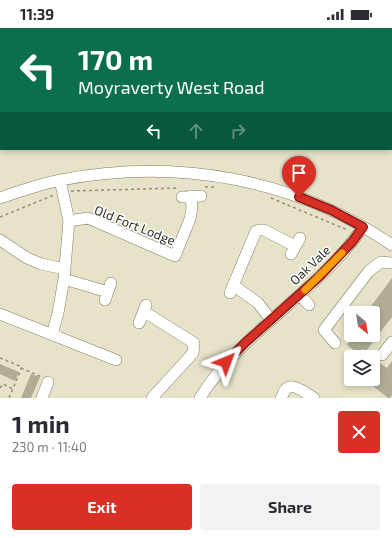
<!DOCTYPE html>
<meta charset="utf-8">
<style>
body{margin:0;font-family:"Exo 2",sans-serif;background:#f2f2f3;color:#2b2b33;height:100vh;display:flex;flex-direction:column;font-size:15px;white-space:nowrap}
*{box-sizing:border-box;margin:0}
p{font-size:13px;color:#7c7c81}
.icon{flex:none;width:22px;height:22px;fill:none;stroke:currentColor;stroke-width:2;stroke-linecap:round;stroke-linejoin:round}
.map{position:relative;height:370px;overflow:hidden}
.sheet{display:flex;flex-direction:column;background:#fff;flex:1}
.sheet>*{flex:none}
.top-card{position:absolute;left:0px;top:0px;width:392px;height:122px;box-shadow:0 2px 6px #0003;background:#0b6e4f;color:#fff;overflow:hidden}
.needle{width:26px;rotate:150deg}
.buttons{position:absolute;left:344px;top:278px;display:grid;gap:8px}
.buttons a{display:grid;place-items:center;width:36px;height:36px;border-radius:4px;background:#fff;box-shadow:0 2px 6px #0003;font-size:20px}
.pin{position:absolute;display:grid;place-items:center;width:34px;height:34px;color:#fff;margin:-41px -17px;border-radius:50% 50% 50% 0;rotate:-45deg;box-shadow:0 0 4px #0007}
.pin .icon{rotate:45deg}
.me{position:absolute;width:44px;margin:-22px;rotate:44deg;stroke-linejoin:round;filter:drop-shadow(0 0 3px #0008)}
.turn{display:flex;align-items:center;gap:14px;height:84px;padding:0 12px;font-size:18px}
.turn .icon{width:52px;height:52px;stroke-width:2.5}
.turn b{display:block;font-size:28px;line-height:34px}
.lanes{display:flex;align-items:center;height:38px;padding:0 12px;background:#0003;justify-content:center;gap:20px;direction:ltr}
.lanes .off{opacity:.35}
.round{display:grid;place-items:center;flex:none;width:42px;height:42px;border-radius:4px;background:#f2f2f3}
.head{display:flex;align-items:center;justify-content:space-between;height:68px;padding:0 12px}
h1{font-size:24px;font-weight:700;line-height:30px}
.button{display:flex;gap:8px;margin-top:auto;padding:8px 12px}
.button a{flex:1;height:46px;border-radius:4px;background:#d93025;color:#fff;font-size:16px;font-weight:700;line-height:46px;text-align:center}
.button a+a{background:#f2f2f3;color:#2b2b33}
.status{display:flex;justify-content:space-between;align-items:center;height:28px;padding:0 20px;background:#fff;direction:ltr}
.status svg{height:11px;fill:currentColor}
.map>svg:first-child{display:block}
.building{fill:#b0ad94}
.lines{fill:none;stroke-linecap:round;stroke-linejoin:round}
.minor-casing{stroke:#807d66;stroke-width:12}
.path{stroke:#918f7c;stroke-width:1.5;stroke-dasharray:3 3;stroke-linecap:butt}
.minor{stroke:#fff;stroke-width:11}
.route-casing{stroke:#8d1f18;stroke-width:10}
.route{stroke:#d93025;stroke-width:7}
.slow{stroke:#f59e0b;stroke-width:7}
.labels{text-anchor:middle;dominant-baseline:central;stroke-width:3;stroke-linejoin:round;paint-order:stroke}
.street-label{font-size:13px;fill:#313026;stroke:#fff}
</style>
<div class="status"><b>11:39</b><svg viewBox="0 0 49 12"><path d="M0 12V9h3v3zM5 12V6h3v6zM10 12V3h3v9zM15 12V0h3v12zM26 1h20v11H26zM47 4h2v5h-2z"/></svg></div>
<div class="map">
<svg width="392" height="370" viewBox="0 0 392 370">
<rect width="100%" height="100%" fill="#e6e3c9"/>
<path class="building" d="M392,250V289L366,323L363,321L359,326L347,317L351,311L348,309L351,305V307H373V285H366Z
M373,330L387,340L392,333V367L390,370H388L373,358L375,355L369,351H373Z
M0,336L19,344L15,353L0,346Z
M31,346L40,349L31,370H21Z"/>
<g class="lines">
<g class="minor-casing">
<path id="minor" d="M182,169L201,168
M0,170C20,163 40,156 61,152C176,130 295,150 392,217
M69,193L88,190L175,228L190,191L192,180L191,168
M0,212L27,230L41,236L65,241
M291,226L300,210
M64,251L108,264
M233,257L258,275L271,292
M230,265L256,203L260,202H264L295,218
M300,267L309,277
M105,272L111,255
M143,285L151,288L194,315L193,325L152,370
M0,286L116,332
M139,295L146,277
M52,307L58,285L64,251L69,193L60,152
M335,315L324,302L369,243L381,234L392,235
M382,327L392,314
M42,370L48,354
M200,370C242,302 318,265 363,199
M281,370C283,367 284,363 286,361C293,354 307,366 314,370"/>
</g>
<path class="path" d="M205,159H215
M71,163L179,160
M271,170L345,201L348,203
M0,189L54,167
M0,330L22,339L9,370
M21,340L42,349
M0,360L3,356L13,361"/>
<use href="#minor" class="minor"/>
</g>
<g class="lines">
<g class="route-casing">
<path id="route" d="M226,334L246,314L320,248L352,214L363,199L331,182L299,169"/>
</g>
<use href="#route" class="route"/>
<path class="slow" d="M305,262L342,225"/>
</g>
<g class="labels">
<g class="street-label">
<text transform="translate(135 197) rotate(22)">Old Fort Lodge</text>
<text transform="translate(310 237) rotate(-44)">Oak Vale</text>
</g>
</g>
</svg>
<div class="buttons">
<a><svg class="needle" viewBox="-14 -14 28 28"><path d="M0-13l5 13h-10z" fill="#e53935"/><path d="M0 13l5-13h-10z" fill="#7c7c81"/></svg></a>
<a><svg class="icon" aria-label="layers" viewBox="0 0 24 24"><path d="M12 4l9 5-9 5-9-5zM3 14l9 5 9-5"/></svg></a>
</div>
<div class="pin" style="left:299px;top:169px;background:#d93025"><svg class="icon" aria-label="arrive" viewBox="0 0 24 24"><path d="M6 21V4h12l-3 4 3 4H6"/></svg></div>
<svg class="me" style="left:226px;top:334px" viewBox="-20 -20 40 40"><path d="M0-17L14 15 0 8-14 15z" fill="#d93025" stroke="#fff" stroke-width="4"/></svg>
<div class="top-card">
<div class="turn"><svg class="icon" aria-label="left" viewBox="0 0 24 24"><path d="M17 20v-9H6M10 6l-5 5 5 5"/></svg><div><b>170 m</b>Moyraverty West Road</div></div>
<div class="lanes"><svg class="icon" aria-label="left" viewBox="0 0 24 24"><path d="M17 20v-9H6M10 6l-5 5 5 5"/></svg><svg class="icon off" aria-label="ahead" viewBox="0 0 24 24"><path d="M12 20V5M6 11l6-6 6 6"/></svg><svg class="icon off" aria-label="right" viewBox="0 0 24 24"><path d="M7 20v-9h11M14 6l5 5-5 5"/></svg></div>
</div>
</div>
<section class="sheet">
<div class="head"><div><h1>1 min</h1><p>230 m · 11:40</p></div><a class="round" style="background:#d93025;color:#fff"><svg class="icon" aria-label="close" viewBox="0 0 24 24"><path d="M6 6l12 12M18 6L6 18"/></svg></a></div>
<div class="button"><a>Exit</a><a>Share</a></div>
</section>
